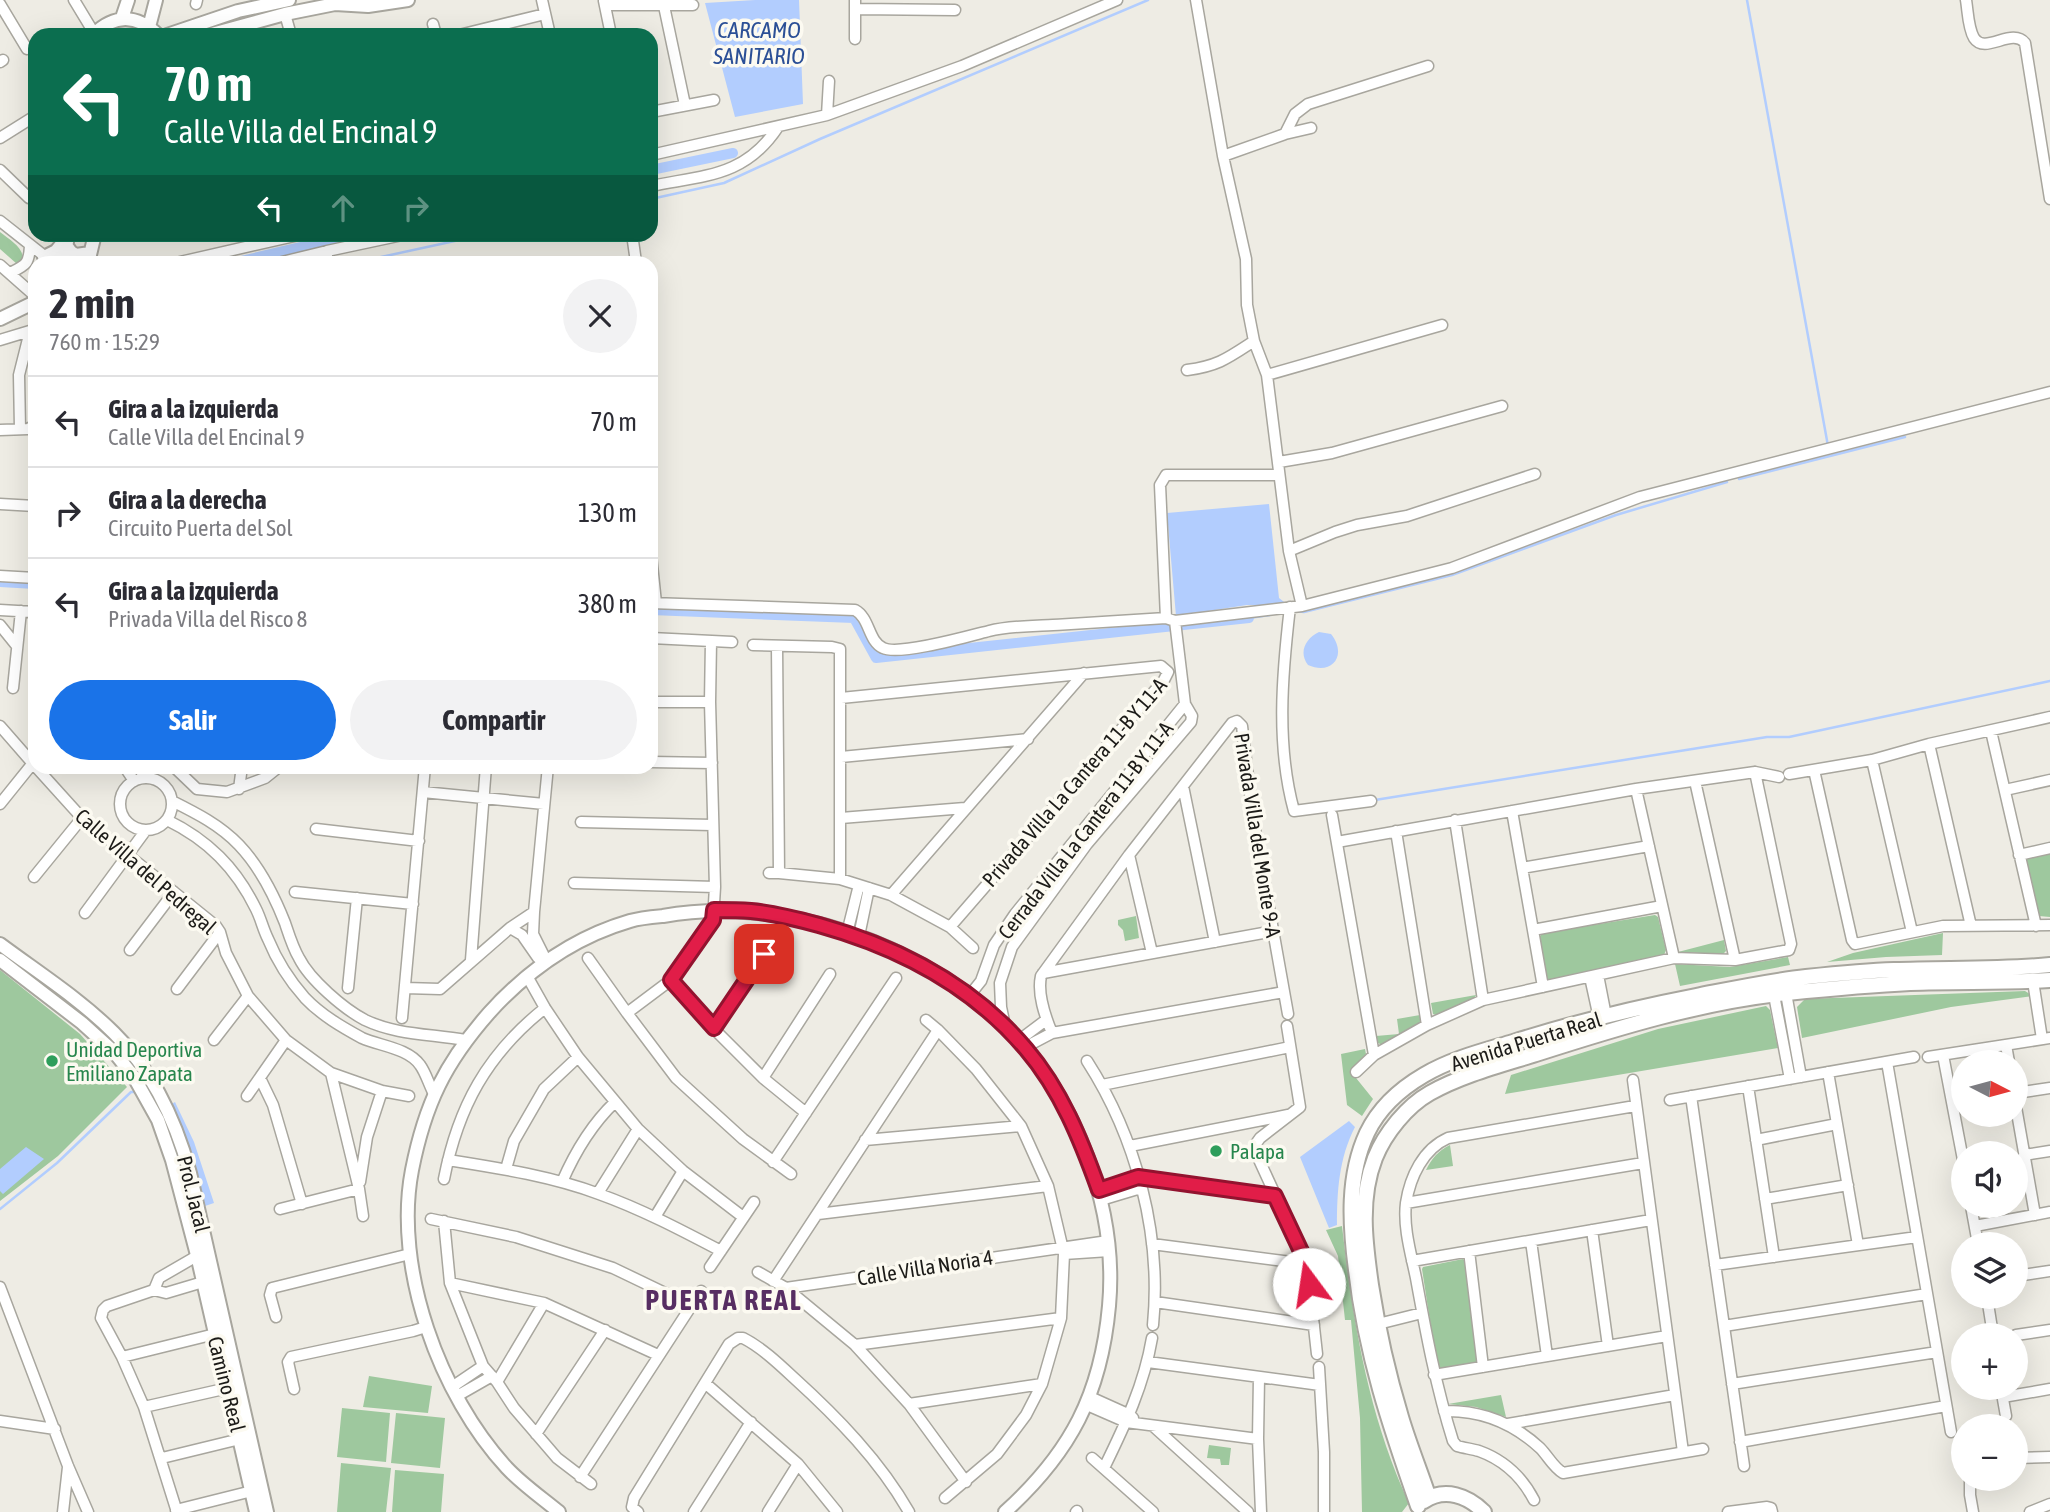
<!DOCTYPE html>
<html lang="es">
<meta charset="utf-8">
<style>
body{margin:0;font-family:"Asap Condensed",sans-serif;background:#f2f2f3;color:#2b2b33;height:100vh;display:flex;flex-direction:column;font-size:26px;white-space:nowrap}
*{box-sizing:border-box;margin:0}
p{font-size:23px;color:#7c7c81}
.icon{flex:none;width:38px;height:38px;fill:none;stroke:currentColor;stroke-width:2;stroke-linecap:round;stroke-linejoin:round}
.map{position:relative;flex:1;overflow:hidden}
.panel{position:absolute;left:28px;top:256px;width:630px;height:518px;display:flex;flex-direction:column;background:#fff;border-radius:21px;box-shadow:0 7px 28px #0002}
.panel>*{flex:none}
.guide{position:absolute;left:28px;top:28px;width:630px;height:214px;border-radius:21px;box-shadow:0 7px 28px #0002;background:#0b6e4f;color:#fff;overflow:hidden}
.needle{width:46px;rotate:96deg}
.buttons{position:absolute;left:1951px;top:1050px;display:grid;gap:14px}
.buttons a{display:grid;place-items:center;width:77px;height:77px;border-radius:50%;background:#fff;box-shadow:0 7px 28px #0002;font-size:35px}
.pin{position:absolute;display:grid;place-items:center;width:60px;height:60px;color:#fff;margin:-30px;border-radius:14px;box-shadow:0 4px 10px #0006}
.me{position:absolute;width:77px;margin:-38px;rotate:346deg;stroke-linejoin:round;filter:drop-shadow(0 0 5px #0008)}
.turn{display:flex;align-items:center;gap:24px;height:147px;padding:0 21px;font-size:32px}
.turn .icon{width:91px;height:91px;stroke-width:2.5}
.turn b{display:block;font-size:49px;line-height:60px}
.lanes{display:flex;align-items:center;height:66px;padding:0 21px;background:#0003;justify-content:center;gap:35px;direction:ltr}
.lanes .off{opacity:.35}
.round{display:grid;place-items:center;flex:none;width:74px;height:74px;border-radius:37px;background:#f2f2f3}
.overview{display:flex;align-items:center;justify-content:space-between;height:119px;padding:0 21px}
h1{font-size:42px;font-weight:700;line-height:52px}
.action{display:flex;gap:14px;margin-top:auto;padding:14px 21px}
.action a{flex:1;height:80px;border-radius:42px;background:#1a73e8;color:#fff;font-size:28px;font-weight:700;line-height:80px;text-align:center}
.action a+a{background:#f2f2f3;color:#2b2b33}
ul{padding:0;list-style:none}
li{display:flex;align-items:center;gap:21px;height:91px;padding:0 21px;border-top:2px solid #e1e1e2}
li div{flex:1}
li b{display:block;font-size:26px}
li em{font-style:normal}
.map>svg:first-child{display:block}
.green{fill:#9ec89e}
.water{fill:#b2cdfe}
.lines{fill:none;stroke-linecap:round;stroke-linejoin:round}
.stream{stroke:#b2cdfe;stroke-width:2.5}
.canal{stroke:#b2cdfe;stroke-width:10}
.minor-casing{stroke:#a8a69e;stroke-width:13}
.tertiary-casing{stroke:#a8a69e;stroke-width:16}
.secondary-casing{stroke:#a8a69e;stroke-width:18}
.minor{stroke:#fff;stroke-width:10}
.tertiary{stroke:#fff;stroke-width:12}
.secondary{stroke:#fff;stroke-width:14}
.route-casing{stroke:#92132f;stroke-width:18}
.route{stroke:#e11d48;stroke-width:12}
.leisure-dot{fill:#2e9e5b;stroke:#fcfaf1;stroke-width:2.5}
.labels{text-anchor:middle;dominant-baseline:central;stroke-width:7;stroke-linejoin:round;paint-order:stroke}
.street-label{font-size:21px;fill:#1c1b18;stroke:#fcfaf1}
.leisure-label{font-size:21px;fill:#27864d;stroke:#fcfaf1;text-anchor:start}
.water-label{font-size:23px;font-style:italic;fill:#2b4f96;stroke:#fcfaf1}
.district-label{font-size:28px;font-weight:bold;letter-spacing:2px;fill:#572e63;stroke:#fcfaf1}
</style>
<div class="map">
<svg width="2050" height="1512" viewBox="0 0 2050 1512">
<rect width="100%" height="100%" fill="#eeece4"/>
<path class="green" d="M0,232C10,240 25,248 23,262L17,264L0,249Z
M2050,852V917L2039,916L2026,860L2029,856Z
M1655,915L1658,917L1666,950L1664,955L1550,980L1546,978L1539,937L1543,933Z
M1136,916L1139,938L1125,941L1123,930L1118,925V920Z
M1943,933L1942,955L1886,957L1827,962L1853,953Z
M1724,940L1726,951L1723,954L1678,952Z
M1788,957L1790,965L1680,986L1675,964L1730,967Z
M0,970L80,1034L127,1087L58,1156L0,1201Z
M2025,991L2033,996L1951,1007L1802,1038L1797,1007L1805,999Z
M1476,995L1474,1000L1436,1015L1433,1014L1431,1003Z
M1766,1006L1770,1010L1778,1048L1505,1094L1511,1075L1658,1029Z
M1420,1015L1421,1020L1419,1024L1382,1045L1378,1043L1376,1036L1399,1034L1397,1019Z
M1365,1049L1366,1054L1352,1073L1373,1099L1362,1116L1347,1105L1341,1054Z
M1450,1145L1453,1166L1426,1170C1432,1158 1438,1151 1450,1145Z
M1342,1226C1353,1321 1368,1415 1409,1503L1402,1512H1362L1360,1418L1351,1320H1345L1338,1256L1326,1230Z
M1463,1259L1465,1261L1477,1360L1476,1364L1440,1369L1437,1367L1422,1269L1423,1267Z
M369,1376L432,1386L428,1413L363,1407Z
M1501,1395L1506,1417L1476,1407L1448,1404Z
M342,1408L390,1413L386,1462L337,1457Z
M396,1413L445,1418L440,1468L391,1463Z
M1209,1445L1231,1448L1229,1465H1221L1220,1459L1207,1458Z
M341,1463L391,1468L386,1512H337Z
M395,1470L444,1474L441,1512H392Z"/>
<path class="water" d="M755,0H799L803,104L735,117L705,3Z
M1269,504L1279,598L1288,605H1247L1176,616L1167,513Z
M1319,632L1331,634C1348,655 1332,676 1308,665C1298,652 1306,638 1319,632Z
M175,1102L194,1142L214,1203L205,1206C199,1171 184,1138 170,1105Z
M1349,1121L1355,1127C1339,1158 1337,1191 1337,1225L1329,1228L1300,1157Z
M26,1147L44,1159L3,1194L0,1191V1169Z"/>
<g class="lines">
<path class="stream" d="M1747,0L1828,446
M651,199L724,183L820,139L1148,0
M358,262L487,234
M1739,479L1905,437
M1294,611L1304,612L1452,575L1616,515L1727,482
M1249,618L1270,615
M1375,800L1767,737H1789L2050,681
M0,1209L57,1163L131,1092H138"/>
<path class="canal" d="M651,170L733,153
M237,262L356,234
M0,582L35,584
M651,610L854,618L876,658L1249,618"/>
<g class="minor-casing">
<path id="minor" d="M74,0L94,33
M542,0L550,35
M855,0V39
M1196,0L1223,156L1246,259L1247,305L1254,341L1267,375L1289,551L1302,606
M1966,0C1968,12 1968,28 1974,38C1985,55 2012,27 2025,43L2050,199
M604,1L611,35
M0,4L27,49
M196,4L197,0
M605,5H693
M664,6L685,105
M856,9L955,10
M285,14L291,35
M433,24L436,35
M364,35H375
M459,35L545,14
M0,62L3,60
M651,112L714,100
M827,115L829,81
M1285,134L1295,114L1308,104L1428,66
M0,138L35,116
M651,155L827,115L962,66L1117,0
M1223,156L1285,134L1311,128
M0,170L29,198L35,197
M651,186C705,175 745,177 778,127
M0,221L52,262
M632,234L636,262
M327,251V262
M180,262L303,234
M282,262L327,251L407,234
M0,265L35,296
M10,273C26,265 29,264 30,246
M0,340L33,330
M1187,370C1218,366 1228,358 1254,341
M1267,375L1442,325
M20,429L19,375L30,331
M0,430L28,429L35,425
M1279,462L1332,453L1502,406
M0,504L35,506
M1289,551L1335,532L1357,525L1407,516L1535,474
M651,555L656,603
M0,576L35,578
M651,603L855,610C870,618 868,641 883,648C899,656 969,636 989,631C1009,626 1032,626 1053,625C1091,623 1129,620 1166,618L1175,621L1302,606L1452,568L1640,497L2050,392
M1290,607C1282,675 1276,745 1294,811L1371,801
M0,610L35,612
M1166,618L1160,485L1166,475H1279
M0,625L16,645
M651,638L732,642
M753,645L832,647L840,649V879
M777,646L779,873
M13,688L21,611
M841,698L1161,666L1168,672L1164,680L950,927
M651,702H710
M0,726L35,766
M1991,731L2036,926
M1929,744L1971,926
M841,757L1028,739
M1872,760L1912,932
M651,762L712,763
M35,766L82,818L216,926L220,932L226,953L248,996L286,1040L331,1073L382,1091L409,1096
M124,766L134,781
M137,766L146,778
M173,766L197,789L227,792L265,778L280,766
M1814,770L1852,940L1855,944L1943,926L2050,925
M1789,774L1872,760L1929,744L2050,717
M120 804a26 26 0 1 1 52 0a26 26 0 1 1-52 0Z
M1695,781L1735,960
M1183,786L1215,942
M239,789L242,766
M1636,789L1674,958
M2005,790L2050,780
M423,792L544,804
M172,801C196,813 220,825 239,845C260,867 274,895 285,923C289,935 293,948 299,958C310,980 344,1009 365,1020C396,1035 432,1034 465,1040
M0,804L33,763
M1512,811L1543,987
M1332,815L1374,1055
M841,818L965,808
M167,820C208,840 236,868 256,909C261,919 263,929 268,939C277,961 289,980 305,998C321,1015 342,1027 362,1038C380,1046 408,1048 420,1065C426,1073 429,1085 434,1094
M1455,820L1483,1000
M581,822L712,825
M316,829L419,841
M1396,831L1427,1025
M1337,842L1636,789L1755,772L1779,777
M1129,855L1152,953
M2019,855L2050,848
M1522,868L1649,846
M769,873H779L840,879L891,895L950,927L973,948
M34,877L82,818
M574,883L715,887
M295,892L413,904
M891,895L1084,673
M534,912L533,934L547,962
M85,913L146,830
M510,928L522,935L538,958
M1533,930L1662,906
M847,933L859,885
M859,936L869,888
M130,950L174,892
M588,958L627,1013L676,1078L743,1139L791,1174
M471,960L486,766
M1043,973L1274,931
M1598,975L1606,1016
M527,976L545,1008L578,1057L638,1129L683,1171L743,1217
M1590,977L1599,1018
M671,980L714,1029L763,1078L806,1113
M2033,981L2042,1039
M348,988L357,898
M405,988L440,989L510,928L534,912L548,766
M177,989L220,932
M1786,993L1801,1077
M1774,995L1790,1079
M969,996L981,981L994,945L1015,914L1185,704
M627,1013L671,980L713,920L715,887L710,702L711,641
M402,1018L425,766
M926,1020L938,1030L976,1069L1021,1126L1048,1186L1064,1254L1061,1318L1042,1384L1026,1415L997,1454L945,1498
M1005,1026L1001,1007L1000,983L1012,947L1087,844L1191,722L1192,716L1185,704L1175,621
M1287,1026L1300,1107L1260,1138L1255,1145V1151L1307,1264L1317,1354
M714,1029L764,954
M1052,1033C1045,1016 1037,994 1041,976L1129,855L1232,723L1237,721L1242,726L1253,818L1288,1014
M214,1040L248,996
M1018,1041L1046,1020
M2006,1045L2009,1062
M1026,1049L1033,1043L1052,1033L1284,992
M1943,1055L1964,1165
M1928,1057L2050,1038
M1087,1061C1136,1137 1162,1234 1153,1325
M1887,1062L1951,1432
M1356,1072L1374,1055L1427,1025L1483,1000L1674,958L1735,960L1789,950L1791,944L1755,772
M1828,1072L1858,1245
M331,1073L359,1189L363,1216
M260,1078L273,1105L302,1204
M763,1078L830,974
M1633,1080L1683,1452
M1102,1085L1290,1047
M1748,1086L1774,1257
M2016,1093L2050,1088
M247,1096L286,1040
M1691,1096L1744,1466
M1670,1100L1914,1057
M2016,1107L2035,1215
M865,1140L1021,1126
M1756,1140L1837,1124
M1130,1146L1288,1115
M2024,1155L2050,1151
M448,1160C498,1168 551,1176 599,1194C641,1209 681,1230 721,1251
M773,1162L896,978
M506,1169L514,1141L544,1089L578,1057
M444,1179C458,1107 487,1054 545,1008
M360,1182L367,1137L382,1091
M562,1182C575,1152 591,1125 615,1102
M1099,1190L1138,1177L1275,1196
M598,1193L638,1129
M1765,1199L1848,1185
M1101,1200L1141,1188
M1406,1203L1643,1163
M1971,1206L1978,1244
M280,1209L359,1189
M818,1214L1048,1186
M655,1217L683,1171
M431,1219L516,1237L613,1268L690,1305
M444,1221L450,1283L483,1366L497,1382L514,1408L557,1458L591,1484
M1975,1226L2050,1212
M1592,1230L1608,1346
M1531,1241L1547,1356
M1152,1244L1307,1264
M1469,1251L1483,1367
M1064,1254L1109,1251
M1412,1261L1651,1220
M1715,1265L1917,1237
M710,1267L754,1202
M758,1272L786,1288L855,1345L909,1404L966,1482
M2016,1276L2050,1271
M773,1281L938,1030
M450,1283L544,1303L658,1355
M0,1287L68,1466L88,1512
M786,1288L1108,1241
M154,1290L159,1278L202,1253
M1987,1297L1993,1335
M1155,1302L1314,1325
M276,1317L270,1295L272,1288L410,1254
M1378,1324L1422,1313
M1724,1326L1927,1294
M2016,1335L2050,1330
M855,1345L1061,1318
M122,1357L215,1334
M1148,1362L1320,1385
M1319,1367L1324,1452V1512
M1434,1375L1667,1336
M1259,1377L1258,1439L1261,1512
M497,1382L544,1303
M705,1383L798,1464L837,1512
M1732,1384L1937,1352
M452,1387L483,1366
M2001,1388L2006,1416
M294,1389L288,1362L291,1357L413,1331L426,1327
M457,1396L492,1376
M1090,1397L1130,1415L1133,1418
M2003,1397L2050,1389
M909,1404L1042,1384
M1087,1405L1126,1422L1258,1439
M144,1407L228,1388
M1444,1411C1481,1410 1513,1423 1540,1448C1548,1456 1553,1467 1563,1473L1703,1449
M0,1421L55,1429
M1508,1424L1675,1395
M1153,1426L1248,1512
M536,1434L605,1330
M1740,1442L1946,1406
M162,1458L240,1439
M1092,1458L1153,1512
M2016,1458L2050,1457
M1104,1468C1125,1425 1144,1385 1152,1338
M580,1477L701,1291
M1970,1479V1495L1973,1512
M1534,1500C1522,1477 1504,1460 1479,1451C1472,1449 1464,1448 1457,1446L1453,1441C1436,1387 1426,1333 1416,1278C1411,1254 1403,1227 1406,1203C1410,1177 1423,1149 1448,1138L1635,1106
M176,1510L252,1491
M63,1512L68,1467
M177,1512L144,1407L122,1357L101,1318L103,1310L107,1306L154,1290L166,1293L203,1282
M638,1512L632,1507L634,1498L729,1344L738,1338H743C761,1347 779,1364 794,1378C837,1417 880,1461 909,1512
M694,1512L751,1422
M768,1512L798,1464
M1076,1512L1077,1511
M1728,1512L1767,1507L1771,1508L1772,1512
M2030,1512L2050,1504"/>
</g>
<g class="tertiary-casing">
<path id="tertiary" d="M122,18L128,0
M149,27L156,0
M93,35C114,14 137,14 158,35
M167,35L238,11L289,0
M208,35L285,14L335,4L368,6L408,0
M66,245L71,252L76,255L90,253
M44,257L56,251L69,235
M89,259L95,234
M62,262L67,242
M0,319L35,302
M0,944C39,973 80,999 114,1033C152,1070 176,1122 190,1173L267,1512
M0,960L82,1023L114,1052L134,1077L158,1120L172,1160L197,1255L256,1512
M559,1512C542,1498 522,1484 507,1468C440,1396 393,1268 412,1170C425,1104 445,1063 489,1013C527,971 575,937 630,921C640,918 652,917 663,916C782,895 921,943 1006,1027C1076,1097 1118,1208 1109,1306C1101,1394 1071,1452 1005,1512"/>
</g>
<g class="secondary-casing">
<path id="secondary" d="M1429,1498C1420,1471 1409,1444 1401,1417C1388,1374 1378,1330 1371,1285C1365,1243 1359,1199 1375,1158C1385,1133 1407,1106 1430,1093C1462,1075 1501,1065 1536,1054C1617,1028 1701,1002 1787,993C1827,989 1869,985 1910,983C1957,981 2003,983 2050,980
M1424,1501C1445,1487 1468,1496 1484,1512
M1418,1506C1390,1426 1366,1355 1356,1270C1350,1224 1347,1176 1367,1133C1379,1108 1400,1089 1424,1075C1451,1059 1483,1051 1513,1042C1573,1023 1634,1008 1696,996C1732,989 1769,981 1806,977C1835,974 1865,971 1894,970C1946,968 1998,970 2050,965"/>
</g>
<use href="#minor" class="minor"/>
<use href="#tertiary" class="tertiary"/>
<use href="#secondary" class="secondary"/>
</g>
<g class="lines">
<g class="route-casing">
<path id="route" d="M764,954L714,1028L671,980L713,920L714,910C726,910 739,910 751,911C774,913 797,919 819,925C898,947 972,985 1026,1049C1061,1090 1081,1140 1099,1190L1138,1177L1275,1196L1307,1264L1309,1284"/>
</g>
<use href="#route" class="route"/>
</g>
<g class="leisure-dot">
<circle cx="52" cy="1061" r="7"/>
<circle cx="1216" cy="1151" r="7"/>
</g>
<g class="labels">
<g class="street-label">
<text transform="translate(1074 782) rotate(-49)">Privada Villa La Cantera 11-B Y 11-A</text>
<text transform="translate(1085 830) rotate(-52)">Cerrada Villa La Cantera 11-B Y 11-A</text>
<text transform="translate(1258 835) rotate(81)">Privada Villa del Monte 9-A</text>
<text transform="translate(146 871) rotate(41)">Calle Villa del Pedregal</text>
<text transform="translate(1526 1041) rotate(-17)">Avenida Puerta Real</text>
<text transform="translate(194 1194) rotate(76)">Prol. Jacal</text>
<text transform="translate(925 1267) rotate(-9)">Calle Villa Noria 4</text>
<text transform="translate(227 1384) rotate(76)">Camino Real</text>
</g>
<g class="leisure-label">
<text x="66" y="1049">Unidad Deportiva<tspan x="66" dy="24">Emiliano Zapata</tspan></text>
<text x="1230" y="1151">Palapa</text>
</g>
<g class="water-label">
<text x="759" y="30">CARCAMO<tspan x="759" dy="26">SANITARIO</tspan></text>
</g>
<g class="district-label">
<text x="724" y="1300">PUERTA REAL</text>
</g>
</g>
</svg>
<div class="buttons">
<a><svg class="needle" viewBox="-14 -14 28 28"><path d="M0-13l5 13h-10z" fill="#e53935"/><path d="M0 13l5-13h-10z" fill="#7c7c81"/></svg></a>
<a><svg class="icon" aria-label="sound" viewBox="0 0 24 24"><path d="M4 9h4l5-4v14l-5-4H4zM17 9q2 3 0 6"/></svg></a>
<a><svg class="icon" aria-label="layers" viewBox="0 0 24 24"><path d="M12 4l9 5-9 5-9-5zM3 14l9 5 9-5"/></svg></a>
<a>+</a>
<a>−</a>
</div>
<div class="pin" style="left:764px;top:954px;background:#d93025"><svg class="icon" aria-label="arrive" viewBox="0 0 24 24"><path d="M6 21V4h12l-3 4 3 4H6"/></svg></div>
<svg class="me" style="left:1309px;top:1284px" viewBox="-20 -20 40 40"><circle r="19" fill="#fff"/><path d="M0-13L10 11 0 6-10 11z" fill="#e11d48"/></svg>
<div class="guide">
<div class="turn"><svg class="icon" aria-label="left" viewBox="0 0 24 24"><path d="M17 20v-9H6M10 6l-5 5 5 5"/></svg><div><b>70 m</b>Calle Villa del Encinal 9</div></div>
<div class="lanes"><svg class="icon" aria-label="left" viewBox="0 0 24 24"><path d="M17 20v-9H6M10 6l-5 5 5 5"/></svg><svg class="icon off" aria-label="ahead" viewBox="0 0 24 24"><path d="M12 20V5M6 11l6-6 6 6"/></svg><svg class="icon off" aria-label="right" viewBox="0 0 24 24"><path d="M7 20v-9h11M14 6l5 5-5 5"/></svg></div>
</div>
<section class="panel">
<div class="overview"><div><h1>2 min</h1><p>760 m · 15:29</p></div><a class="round"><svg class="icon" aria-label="close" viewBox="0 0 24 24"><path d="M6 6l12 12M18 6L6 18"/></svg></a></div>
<ul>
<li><svg class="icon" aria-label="left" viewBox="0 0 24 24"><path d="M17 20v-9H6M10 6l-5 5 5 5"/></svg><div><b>Gira a la izquierda</b><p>Calle Villa del Encinal 9</p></div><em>70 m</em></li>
<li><svg class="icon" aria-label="right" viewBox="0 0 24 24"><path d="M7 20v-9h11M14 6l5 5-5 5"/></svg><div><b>Gira a la derecha</b><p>Circuito Puerta del Sol</p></div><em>130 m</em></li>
<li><svg class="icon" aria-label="left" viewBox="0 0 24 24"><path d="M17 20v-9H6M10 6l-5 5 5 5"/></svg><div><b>Gira a la izquierda</b><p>Privada Villa del Risco 8</p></div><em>380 m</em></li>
</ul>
<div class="action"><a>Salir</a><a>Compartir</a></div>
</section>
</div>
